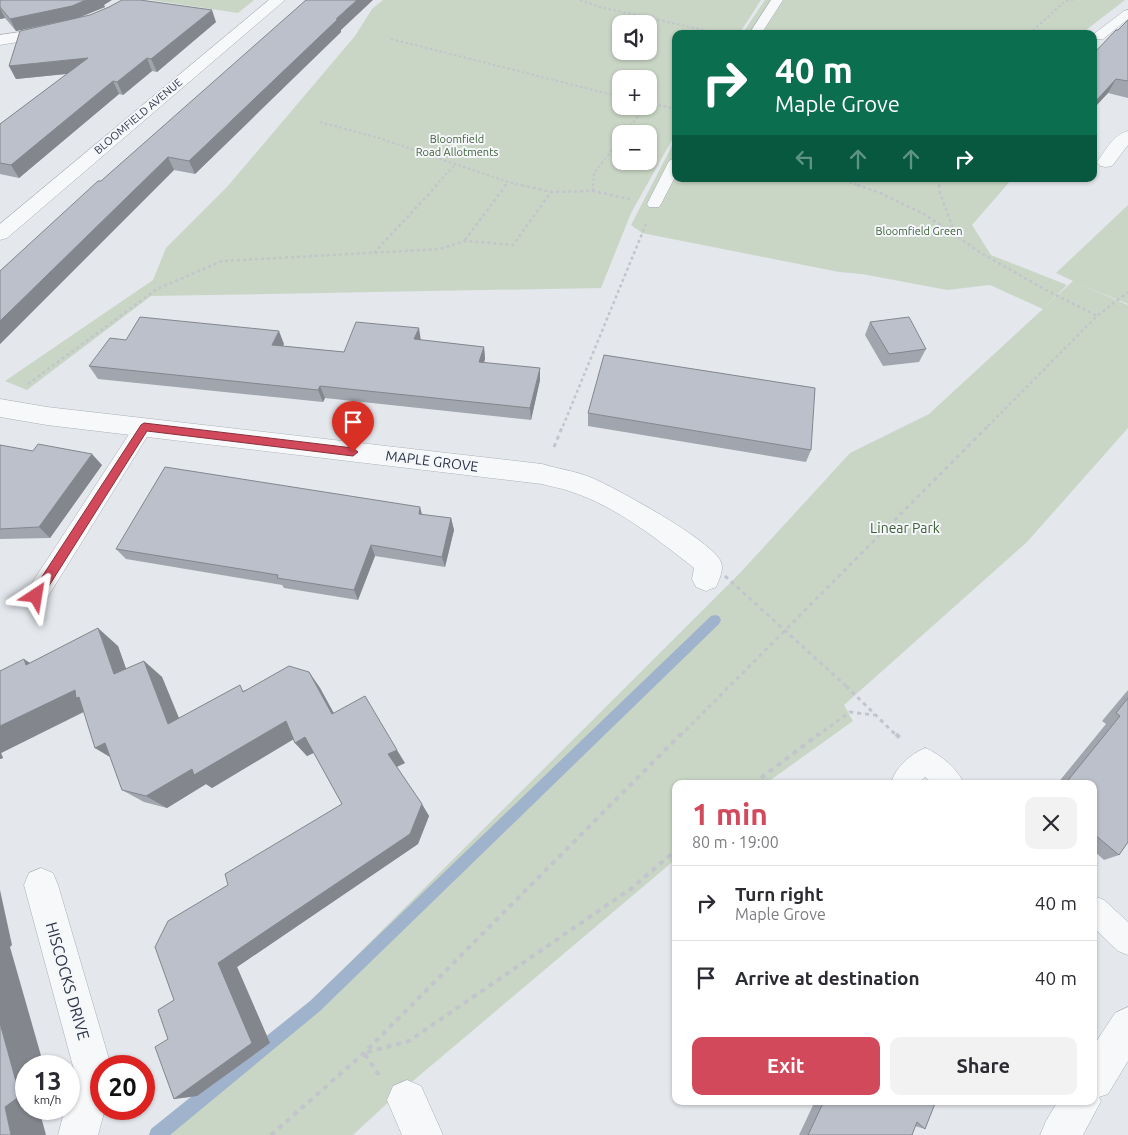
<!DOCTYPE html>
<meta charset="utf-8">
<style>
body{margin:0;font-family:Ubuntu,sans-serif;background:#f2f2f3;color:#2b2b33;height:100vh;display:flex;flex-direction:column;font-size:19px;white-space:nowrap}
*{box-sizing:border-box;margin:0}
p{font-size:16px;color:#7c7c81}
.icon{flex:none;width:28px;height:28px;fill:none;stroke:currentColor;stroke-width:2;stroke-linecap:round;stroke-linejoin:round}
.map{position:relative;flex:1;overflow:hidden}
.drawer{position:absolute;left:672px;top:780px;width:425px;height:325px;display:flex;flex-direction:column;background:#fff;border-radius:10px;box-shadow:0 1px 4px #0004}
.drawer>*{flex:none}
.guide{position:absolute;left:672px;top:30px;width:425px;height:152px;border-radius:10px;box-shadow:0 1px 4px #0004;background:#0b6e4f;color:#fff;overflow:hidden}
.tools{position:absolute;left:612px;top:15px;display:grid;gap:10px}
.tools a{display:grid;place-items:center;width:45px;height:45px;border-radius:10px;background:#fff;box-shadow:0 1px 4px #0004;font-size:25px}
.speed{position:absolute;left:15px;top:1055px;display:flex;gap:10px;font-size:25px;font-weight:700;text-align:center}
.speed>*{display:grid;place-content:center;width:65px;height:65px;border-radius:50%;background:#fff;box-shadow:0 1px 4px #0004;line-height:1}
.speed small{font-size:12px;font-weight:400}
.speed .limit{border:8px solid #d22;background:#fff;color:#111}
.pin{position:absolute;display:grid;place-items:center;width:42px;height:42px;color:#fff;margin:-51px -21px;border-radius:50% 50% 50% 0;rotate:-45deg;box-shadow:0 0 5px #0007}
.pin .icon{rotate:45deg}
.me{position:absolute;width:55px;margin:-28px;rotate:33deg;stroke-linejoin:round;filter:drop-shadow(0 0 4px #0008)}
.turn{display:flex;align-items:center;gap:18px;height:105px;padding:0 20px;font-size:22px}
.turn .icon{width:65px;height:65px;stroke-width:2.5}
.turn b{display:block;font-size:35px;line-height:42px}
.lanes{display:flex;align-items:center;height:48px;padding:0 20px;background:#0003;justify-content:center;gap:25px;direction:ltr}
.lanes .off{opacity:.35}
.round{display:grid;place-items:center;flex:none;width:52px;height:52px;border-radius:10px;background:#f2f2f3}
.overview{display:flex;align-items:center;justify-content:space-between;height:85px;padding:0 20px}
h1{font-size:30px;font-weight:700;line-height:38px;color:#d1495b}
.button{display:flex;gap:10px;margin-top:auto;padding:10px 20px}
.button a{flex:1;height:58px;border-radius:10px;background:#d1495b;color:#fff;font-size:20px;font-weight:700;line-height:58px;text-align:center}
.button a+a{background:#f2f2f3;color:#2b2b33}
ul{padding:0;list-style:none}
li{display:flex;align-items:center;gap:15px;height:75px;padding:0 20px;border-top:1px solid #e1e1e2}
li div{flex:1}
li b{display:block;font-size:19px}
li em{font-style:normal}
.map>svg:first-child{display:block}
.green{fill:#c9d6c5;fill-rule:evenodd}
.lines{fill:none;stroke-linecap:round;stroke-linejoin:round}
.stream{fill:#9fb4cc;fill-rule:evenodd}
.lane-casing{stroke:#a9aeb7;stroke-width:1}
.street-casing{stroke:#a9aeb7;stroke-width:1}
.path-far3{stroke:#c2c5cb;stroke-width:2;stroke-dasharray:2.5 2.5;stroke-linecap:butt}
.path-far2{stroke:#c2c5cb;stroke-width:2.5;stroke-dasharray:3 3;stroke-linecap:butt}
.path-far1{stroke:#c2c5cb;stroke-width:3;stroke-dasharray:4 4;stroke-linecap:butt}
.path{stroke:#c2c5cb;stroke-width:4;stroke-dasharray:5 5;stroke-linecap:butt}
.lane{fill:#f7f8fa;fill-rule:evenodd}
.street{fill:#f7f8fa;fill-rule:evenodd}
.path-bridge{stroke:#c2c5cb;stroke-width:3;stroke-dasharray:4 4;stroke-linecap:butt}
.wall{fill:#a1a5ae}
.shaded-wall{fill:#83868d}
.building{fill:#bbc0ca;stroke:#83868d}
.route{fill:#d1495b;stroke:#882f3b}
.labels{text-anchor:middle;dominant-baseline:central;stroke-width:4;stroke-linejoin:round;paint-order:stroke}
.far-street-label{font-size:11px;fill:#2b3445;stroke:#f4f6f9}
.far-park-label{font-size:11px;fill:#3f6138;stroke:#f4f6f9}
.street-label{font-size:14px;fill:#2b3445;stroke:#f4f6f9}
.park-label{font-size:14px;fill:#3f6138;stroke:#f4f6f9}
.near-street-label{font-size:16px;fill:#2b3445;stroke:#f4f6f9}
</style>
<div class="map">
<svg width="1128" height="1135" viewBox="0 0 1128 1135">
<rect width="100%" height="100%" fill="#e4e7ec"/>
<path class="green" d="M151,0H254L238,13Z
M383,0H761L739,34H676V133L631,213L601,288L151,296L27,390L5,381L153,280L166,248L227,187L355,36L372,9ZM621,24H649V51H621ZM621,79H649V106H621ZM621,134H649V161H621Z
M765,0H1125L1081,34H742Z
M676,138V179H1012L972,225L991,255L1067,285L1046,306L1073,281L1056,273L1128,205V304L1079,284L1128,305V428L1027,542L844,705L853,721L765,784H676V859L394,1097L353,1135H162L276,1036L740,573L850,453L929,414L1043,309L990,285L947,290L862,274L839,272L642,233L631,225Z"/>
<g class="lines">
<path class="stream" d="M715,615L719,616L721,620L719,624L320,1011L170,1135H149L151,1129L310,1001L711,616Z"/>
<g class="lane-casing">
<path id="lane" d="M771,0H783L761,34H749Z
M1128,10V19L1103,39H1095V33L1124,11Z
M676,157V175L661,204L659,207H649L647,204L669,161Z
M144,420L151,422L153,427L44,603L36,605L28,603L25,596L28,589L137,422Z
M925,748C940,754 958,769 964,784H933L925,777L918,784H893L892,780C897,766 911,754 925,748Z
M1094,896L1104,900L1128,922V955L1118,951L1094,928Z"/>
</g>
<g class="street-casing">
<path id="street" d="M269,0H285L7,238L0,240V224Z
M55,27L60,29L63,32L60,35L0,45V35Z
M1128,131V145L1112,166L1106,167L1100,166L1097,162C1105,151 1114,134 1128,131Z
M0,399L47,407L542,464C558,469 575,471 590,477C614,487 713,541 721,562C724,570 719,580 716,587L706,591L696,587L692,579L694,568C657,539 617,507 572,492C562,488 552,487 542,484L47,425L0,417Z
M41,868L53,873L58,885L111,1066H101V1109H105L98,1135H58L65,1109H69V1092L74,1070L24,885L29,873Z
M1128,1007V1061L1108,1094L1099,1097L1101,1101L1083,1135H1040L1046,1121L1058,1101H1094V1045L1115,1013Z
M407,1080L421,1086L443,1135H402L387,1100L393,1086Z"/>
</g>
<path class="path-far3" d="M580,0L600,7L722,34
M1029,34L1065,1L1073,0
M391,39L621,97
M649,103L676,109
M320,122L379,138L508,182L526,186
M624,134L646,106
M840,179L861,186
M435,186L456,164
M505,186L508,182
M593,186L594,173L621,138
M939,186L940,179"/>
<path class="path-far2" d="M521,185L551,192L593,191L630,199
M857,185L880,193L924,214L981,253L1044,289L1097,316
M939,185V190L955,234
M593,191V185
M465,240L506,185
M374,253L437,185
M28,384L157,289L222,261L440,249L465,241L513,245L551,192
M563,426L646,224
M988,426L1097,316L1128,292"/>
<path class="path-far1" d="M554,447L563,425
M846,686L897,736
M680,736L989,425
M817,736L850,712L874,715"/>
<path class="path" d="M896,734L901,739
M753,784L819,734
M379,1075L364,1053L409,1041L632,888L676,850
M271,1135L364,1053L681,734"/>
<use href="#lane" class="lane"/>
<use href="#street" class="street"/>
<path class="path-bridge" d="M725,576L846,686"/>
</g>
<path class="wall" d="M0,0L104,5L105,7L81,17L216,22L157,72L152,71L123,95L119,94L19,178L0,174V124L67,74L16,79L9,66L59,22L16,31L5,18L0,19Z
M1128,20V98L1108,93L1094,108V53Z
M341,30V32L195,174L174,170L0,344V271L101,181Z
M870,322L926,349L919,362L883,366L865,335Z
M126,340L284,344L283,346L344,352L421,340L484,347L485,359L484,362L540,380L531,420L325,398L323,402L98,379L89,366Z
M588,413L811,450L806,462L588,426Z
M0,445L102,465L50,538L0,539Z
M422,515L451,518L454,530L445,567L375,556L358,600L284,588L282,585L126,559L116,549Z
M118,646L126,669L144,661L162,677L179,718L245,690L309,672L320,688L334,713L405,763L397,767L429,816L418,844L237,967L270,1043L197,1096L174,1099L168,1039L174,1000L228,885L342,804L314,753L307,756L295,743L293,739L212,788L206,784L167,808L144,802L122,790L110,757L95,748L84,712L1,753L3,758L0,759V671L30,663Z
M1128,690V842L1119,855L1104,860L1094,851V784H1057L1106,724L1102,721Z
M815,1101H936L925,1129L915,1126L912,1135H799Z"/>
<path class="shaded-wall" d="M86,0H112L104,5L105,7L77,18L16,31L10,19Z
M357,0H373L341,30V32L195,174L189,161L336,19Z
M0,8L5,18L0,19Z
M212,10L216,22L157,72L151,59Z
M88,58L94,71L16,79L9,66Z
M147,58L152,71L123,95L117,82Z
M1116,79L1108,93L1094,108V103Z
M113,81L119,94L19,178L11,165Z
M168,157L174,170L0,344V321Z
M419,328L421,341L414,339Z
M279,331L284,344L277,357L272,345Z
M484,347L485,359L480,374L479,362Z
M540,368V380L531,420L530,408Z
M320,386L325,398L323,402L318,390Z
M92,454L102,465L50,538L39,527Z
M420,507L423,518L419,514Z
M451,518L454,530L445,567L442,557Z
M371,545L375,556L358,600L354,590Z
M98,628L118,646L134,691L114,674Z
M24,659L48,675L26,665Z
M144,661L162,677L187,738L168,724Z
M309,672L320,688L342,729L332,714Z
M75,690L91,708L1,753L3,758L0,759V726Z
M286,721L299,736L212,788L206,784L167,808L146,796L192,769Z
M305,737L317,751L307,756L295,743Z
M105,743L117,761L95,748Z
M397,750L405,763L396,767L388,754Z
M422,804L429,816L418,844L237,967L270,1043L197,1096L174,1099L218,963Z
M0,890L12,945L10,947L44,1066H26V1109H39L46,1135H11L5,1107L0,1023Z"/>
<path class="building" d="M0,0H86L72,6L10,19L0,7Z
M122,0H140L212,10L151,59L147,58L117,82L113,81L11,165L0,163V124L88,58L9,66L20,31L90,15L109,7Z
M306,0H357L336,19H338L189,161L168,157L0,321V271L98,181H101Z
M1128,20V81L1116,79L1094,103V53L1116,30H1118Z
M140,317L279,331L272,345L344,352L356,322L419,328L414,339L484,347L479,362L540,368L530,408L320,386L318,390L89,366L110,338L126,340Z
M909,317L926,349L889,354L870,322Z
M604,355L815,388L811,450L588,413Z
M38,444L92,454L39,527L0,529V445L33,451Z
M165,467L420,507L419,514L451,518L442,557L371,545L354,590L277,578L278,575L116,549Z
M98,628L114,674L144,661L168,724L240,685L243,692L289,666L309,672L332,714L365,696L397,750L388,754L422,804L410,834L218,963L252,1043L174,1099L155,1047L168,1039L158,1010L174,1000L155,947L168,921L228,885L225,874L342,804L305,737L295,743L286,721L194,775L192,769L146,796L122,790L105,743L95,748L79,697L76,698L75,690L0,726V671L24,659L26,665Z
M1128,698V842L1119,855L1094,834V784H1065L1120,716L1116,713Z
M0,1023L20,1096L5,1107L11,1135H0Z
M824,1101H936L925,1129L917,1122L912,1135H808Z"/>
<path class="route" d="M144,423L353,448L358,452L353,456L147,431L40,600H32L30,596L32,592L141,425Z"/>
<g class="labels">
<g class="far-street-label">
<text transform="translate(138 116) rotate(-40)">BLOOMFIELD AVENUE</text>
</g>
<g class="far-park-label">
<text x="457" y="139">Bloomfield<tspan x="457" dy="13">Road Allotments</tspan></text>
<text x="919" y="231">Bloomfield Green</text>
</g>
<g class="street-label">
<text transform="translate(432 461) rotate(7)">MAPLE GROVE</text>
</g>
<g class="park-label">
<text x="905" y="528">Linear Park</text>
</g>
<g class="near-street-label">
<text transform="translate(68 981) rotate(74)">HISCOCKS DRIVE</text>
</g>
</g>
</svg>
<div class="tools">
<a><svg class="icon" aria-label="sound" viewBox="0 0 24 24"><path d="M4 9h4l5-4v14l-5-4H4zM17 9q2 3 0 6"/></svg></a>
<a>+</a>
<a>−</a>
</div>
<div class="speed"><div>13<small>km/h</small></div><div class="limit">20</div></div>
<div class="pin" style="left:353px;top:452px;background:#d93025"><svg class="icon" aria-label="arrive" viewBox="0 0 24 24"><path d="M6 21V4h12l-3 4 3 4H6"/></svg></div>
<svg class="me" style="left:36px;top:596px" viewBox="-20 -20 40 40"><path d="M0-17L14 15 0 8-14 15z" fill="#d1495b" stroke="#fff" stroke-width="4"/></svg>
<div class="guide">
<div class="turn"><svg class="icon" aria-label="right" viewBox="0 0 24 24"><path d="M7 20v-9h11M14 6l5 5-5 5"/></svg><div><b>40 m</b>Maple Grove</div></div>
<div class="lanes"><svg class="icon off" aria-label="left" viewBox="0 0 24 24"><path d="M17 20v-9H6M10 6l-5 5 5 5"/></svg><svg class="icon off" aria-label="ahead" viewBox="0 0 24 24"><path d="M12 20V5M6 11l6-6 6 6"/></svg><svg class="icon off" aria-label="ahead" viewBox="0 0 24 24"><path d="M12 20V5M6 11l6-6 6 6"/></svg><svg class="icon" aria-label="right" viewBox="0 0 24 24"><path d="M7 20v-9h11M14 6l5 5-5 5"/></svg></div>
</div>
<section class="drawer">
<div class="overview"><div><h1>1 min</h1><p>80 m · 19:00</p></div><a class="round"><svg class="icon" aria-label="close" viewBox="0 0 24 24"><path d="M6 6l12 12M18 6L6 18"/></svg></a></div>
<ul>
<li><svg class="icon" aria-label="right" viewBox="0 0 24 24"><path d="M7 20v-9h11M14 6l5 5-5 5"/></svg><div><b>Turn right</b><p>Maple Grove</p></div><em>40 m</em></li>
<li><svg class="icon" aria-label="arrive" viewBox="0 0 24 24"><path d="M6 21V4h12l-3 4 3 4H6"/></svg><div><b>Arrive at destination</b></div><em>40 m</em></li>
</ul>
<div class="button"><a>Exit</a><a>Share</a></div>
</section>
</div>
